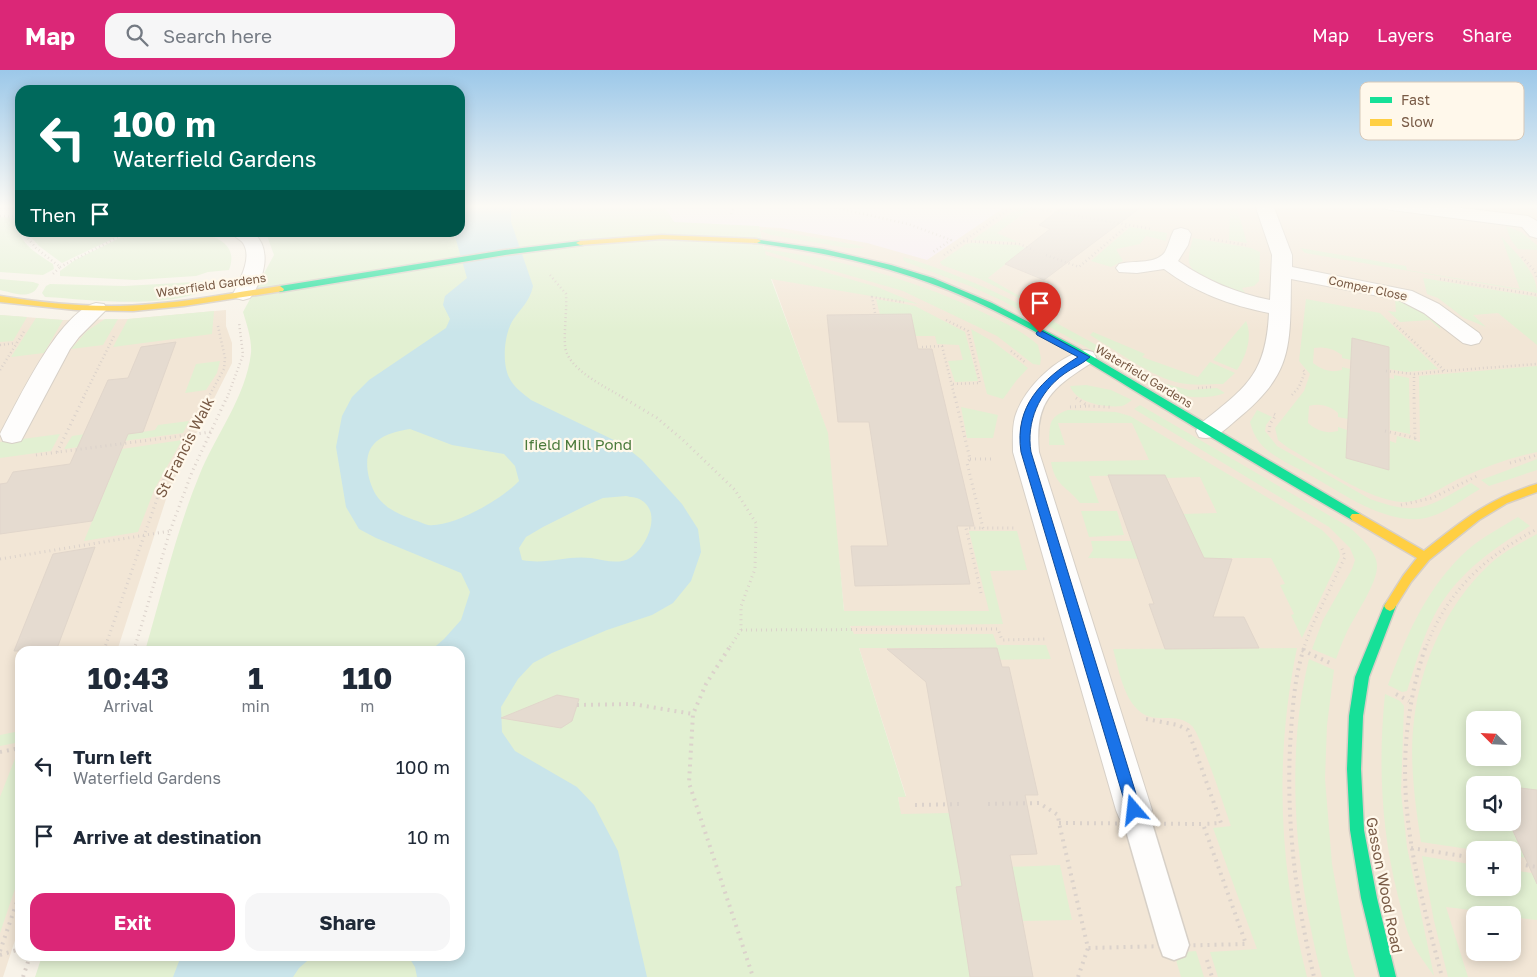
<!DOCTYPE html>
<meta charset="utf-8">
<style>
body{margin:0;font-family:"Golos Text",sans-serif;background:#f6f6f7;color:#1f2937;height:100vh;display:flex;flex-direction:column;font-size:19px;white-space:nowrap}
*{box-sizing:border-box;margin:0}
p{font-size:16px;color:#747a83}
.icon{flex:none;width:28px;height:28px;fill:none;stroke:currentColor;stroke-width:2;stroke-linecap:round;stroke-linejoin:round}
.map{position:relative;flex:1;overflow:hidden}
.side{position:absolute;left:15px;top:576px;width:450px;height:315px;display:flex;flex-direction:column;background:#fff;border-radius:15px;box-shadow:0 2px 12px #0003}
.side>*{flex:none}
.guide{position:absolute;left:15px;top:15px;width:450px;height:152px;border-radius:15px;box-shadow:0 2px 12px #0003;background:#00695c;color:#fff;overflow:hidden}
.needle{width:32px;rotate:294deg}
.controls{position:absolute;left:1466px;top:641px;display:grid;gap:10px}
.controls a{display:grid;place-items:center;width:55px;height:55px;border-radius:10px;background:#fff;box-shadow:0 2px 12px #0003;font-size:25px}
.pin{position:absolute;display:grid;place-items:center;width:42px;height:42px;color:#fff;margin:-51px -21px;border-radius:50% 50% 50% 0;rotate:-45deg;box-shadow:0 0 5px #0007}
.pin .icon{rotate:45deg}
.me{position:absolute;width:55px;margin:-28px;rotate:343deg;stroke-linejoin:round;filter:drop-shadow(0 0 4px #0008)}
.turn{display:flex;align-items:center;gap:18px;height:105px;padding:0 15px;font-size:22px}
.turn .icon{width:65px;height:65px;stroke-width:2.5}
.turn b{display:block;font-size:35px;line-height:42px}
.then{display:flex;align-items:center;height:48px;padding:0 15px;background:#0003;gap:10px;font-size:19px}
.eta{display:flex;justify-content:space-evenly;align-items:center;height:85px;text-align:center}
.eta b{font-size:30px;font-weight:700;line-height:35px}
.primary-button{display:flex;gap:10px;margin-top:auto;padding:10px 15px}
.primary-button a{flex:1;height:58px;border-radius:15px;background:#db2777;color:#fff;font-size:20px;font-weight:700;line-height:58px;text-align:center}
.primary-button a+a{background:#f6f6f7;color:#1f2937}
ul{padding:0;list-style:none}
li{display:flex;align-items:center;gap:15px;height:70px;padding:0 15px}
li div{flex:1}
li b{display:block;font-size:19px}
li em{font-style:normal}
header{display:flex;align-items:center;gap:30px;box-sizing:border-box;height:70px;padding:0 25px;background:#db2777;color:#fff}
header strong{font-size:24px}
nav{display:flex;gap:28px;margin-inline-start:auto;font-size:18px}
.search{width:350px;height:45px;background:#f6f6f7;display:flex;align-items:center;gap:12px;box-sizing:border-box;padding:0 18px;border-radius:15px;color:#747a83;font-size:19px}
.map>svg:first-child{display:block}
.residential{fill:#f2e6d6;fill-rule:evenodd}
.education{fill:#f5e9f2}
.green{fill:#e2f0d2;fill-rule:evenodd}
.water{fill:#cae5ea;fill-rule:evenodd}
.building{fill:#e5dbd0;stroke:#e1d6cb}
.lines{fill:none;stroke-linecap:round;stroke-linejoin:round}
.lane-casing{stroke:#d7d0c7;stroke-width:3}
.street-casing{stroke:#d7d0c7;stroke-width:2}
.fast-casing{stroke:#d7cfc6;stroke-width:3}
.slow-casing{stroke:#d7cfc6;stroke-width:3}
.path-far2{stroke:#dbd2cb;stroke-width:2.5;stroke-dasharray:1 3;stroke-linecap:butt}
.path-far1{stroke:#dbd2cb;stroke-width:3;stroke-dasharray:1 4;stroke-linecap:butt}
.path{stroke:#dbd2cb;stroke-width:4;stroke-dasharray:2 5;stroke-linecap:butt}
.lane{fill:#fefdfc;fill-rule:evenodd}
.street{fill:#fefdfc;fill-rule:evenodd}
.fast{fill:#16e098;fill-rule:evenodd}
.slow{fill:#ffcf43;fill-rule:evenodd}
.route{fill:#1a73e8;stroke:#114b97}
.labels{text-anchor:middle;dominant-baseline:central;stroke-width:4.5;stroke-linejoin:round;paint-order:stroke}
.far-street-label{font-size:12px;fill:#795b46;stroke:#fff8eb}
.park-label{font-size:15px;fill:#4a7a3b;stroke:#fff8eb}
.street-label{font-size:15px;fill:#795b46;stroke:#fff8eb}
.key{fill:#fff8eb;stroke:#d7c9ba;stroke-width:1}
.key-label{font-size:14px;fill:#795b46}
</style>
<header>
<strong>Map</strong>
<div class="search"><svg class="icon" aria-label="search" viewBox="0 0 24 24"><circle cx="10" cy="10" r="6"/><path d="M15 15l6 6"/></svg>Search here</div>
<nav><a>Map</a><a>Layers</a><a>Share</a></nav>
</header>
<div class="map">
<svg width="1537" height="907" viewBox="0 0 1537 907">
<rect width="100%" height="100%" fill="#f8f3e9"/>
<path class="residential" d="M672,135H1537V907H923L898,727L906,726L859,578L844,541L826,359L770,204L759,156L674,152ZM1475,650H1512V688H1475ZM1475,715H1512V752H1475ZM1475,780H1512V818H1475ZM1475,845H1512V882H1475Z
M226,240V256L232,273V293L180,396L167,426L117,581H20V855L3,907H0V245L63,250L128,249Z"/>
<path class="education" d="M672,135H1008L927,190L867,173L781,158L674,152L666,139Z"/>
<path class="green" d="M460,135H672L666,139L674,152L759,156L764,179C840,189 913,209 982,242C1001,251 1023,261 1038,275L1041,288L1040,295L1033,294L997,266L903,221L765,181L766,185L877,217L918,234L771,209L828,363L844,541H989L969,461H1017L1027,500L990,501L1003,554L850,556L854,564H993L997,575H1046L1051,589L984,590L981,578H859L906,727H898L901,744L950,743L962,816L956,817L970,907H35L42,886H460V581H145C162,523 176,462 199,406C215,366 246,327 251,283C252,270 247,255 243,242L274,185L266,163L460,162Z
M1230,135H1236L1247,173L1229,170Z
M1018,138L1030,139L997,163L1018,172L972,170Z
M0,147L20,148C20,152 18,157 19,160C21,175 42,187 53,194L54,199L43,205L0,202Z
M1506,156L1521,162L1537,175V180L1518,179L1511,170Z
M1130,157L1167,163L1166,171L1146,166L1140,174L1116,179L1123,191L1111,197L1091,191Z
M767,159L857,175L865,178H847L771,165L761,161Z
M132,162C158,162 247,152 229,200L208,202L196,206L135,210L60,206V201L75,190Z
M27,163H125L62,193L39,176Z
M1501,166C1514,182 1537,201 1537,223L1305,183L1300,178L1406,196L1407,200L1520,219Z
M1193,168L1251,178L1260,182L1259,211L1254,216L1242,218L1245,223C1231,222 1191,207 1189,192C1188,185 1191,175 1193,168Z
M972,173L1018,175L1025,178L988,208L1044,240L980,209L942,195L940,192L966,174Z
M903,187C995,214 1076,264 1159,310L1153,314L1003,231L970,216L908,193L904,191Z
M1423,208L1537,227V275L1498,243L1473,245L1486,257L1464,248L1438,228L1427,224Z
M0,209L33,212L39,214C33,231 13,223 0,220Z
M213,211H225C177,242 99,230 45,227L42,223L46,216L50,214L124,216Z
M876,229L915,236L965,262L978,311L955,312L948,291L963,290L959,275L937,274L935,266H915L880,245Z
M1306,229L1380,243L1438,299L1406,302L1389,299V277L1353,268L1351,290L1342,288V285C1334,279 1325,276 1314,278L1313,293C1322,300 1331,303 1342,300V297L1350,299L1348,349L1338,347V343C1330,336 1320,333 1309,336L1308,353C1317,361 1327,364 1338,361V357L1347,360L1346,388L1389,400L1390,371L1396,373L1397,366L1420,372L1419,306L1537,296V382C1512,387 1488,396 1465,406C1447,413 1422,433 1403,432C1369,431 1317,394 1287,377L1278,370L1275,358L1304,321L1310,304L1299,291Z
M1395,229L1409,231L1440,252V259L1430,250L1400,252L1388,241L1396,242Z
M214,241L212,264L113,277L128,249Z
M0,245L27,247L13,271L0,272Z
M36,248L63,250L44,283L11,287Z
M105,249H118L103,275L71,279L87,261Z
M1246,251C1253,267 1246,286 1237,300L1213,290Z
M971,259L992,271L1028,298L1016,311L1003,329L987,324Z
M1093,262L1145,284L1142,287L1198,307L1210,292L1235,303L1223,314C1209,314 1194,316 1180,313C1153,308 1114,279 1090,265Z
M220,291L217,303L206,320L185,323L196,294Z
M1394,305L1409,308L1410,364L1390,360L1389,308L1394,309Z
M1166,314L1189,320L1217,318L1225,323C1203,331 1181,327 1160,318Z
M1086,315L1111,320L1132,330C1129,332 1125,335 1122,336C1105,338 1076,333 1070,316Z
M1140,335L1349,457C1359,466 1378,482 1377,497C1377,514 1353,548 1346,564C1342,572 1339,581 1336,589L1312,579L1323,550L1352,499L1355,490L1350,478L1329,457L1134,339Z
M961,337L998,345L993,368H967Z
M1068,340L1116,342L1130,346L1322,460C1329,467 1340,476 1340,487L1302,568L1291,545L1294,544L1280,515L1285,514L1271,488H1204L1183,444L1217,443L1200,407L1166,408L1164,405L1089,406L1099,433H1080C1067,416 1055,416 1051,392L1149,390L1132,353H1058L1065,375H1049C1050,356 1047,347 1068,340Z
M1257,340L1272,347L1266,355L1265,361L1277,376L1370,429C1420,447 1427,437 1471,413L1480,419C1461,430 1441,447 1419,449C1407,450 1393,447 1382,443C1355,434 1332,417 1308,404C1292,395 1272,387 1260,373C1255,367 1252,360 1250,352Z
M189,351L183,363L64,379L72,366L106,361L103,368L155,360L158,355Z
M60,364L51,381L0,388V372Z
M182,370L155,418L138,462L84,471L122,379Z
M1537,389V400L1489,416L1481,410Z
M1081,441H1117L1124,465L1089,467Z
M1518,447L1530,456C1492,479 1455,505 1434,546C1422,569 1415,596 1407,621L1402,622L1388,615C1406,567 1424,523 1461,486C1477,470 1498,459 1518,447Z
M1537,464V720L1513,717L1512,715H1475V752L1509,753L1515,765L1537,768V789L1513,786L1512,780H1475L1421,772C1415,733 1409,690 1414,650C1421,593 1446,535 1489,495C1503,482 1521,473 1537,464ZM1475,650H1512V688H1475Z
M1091,471H1152L1160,489L1088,488L1093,480Z
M1297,578C1274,689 1279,797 1307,907H1218L1210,882L1257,879L1213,758L1231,756C1225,739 1201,665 1192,656C1183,647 1171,648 1159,648C1126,648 1120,603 1113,579Z
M1309,589L1334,600L1327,655L1325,709L1332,794L1348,883L1355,907H1322C1296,806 1284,691 1309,589Z
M1385,624L1400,631L1404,636L1401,722L1407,777L1434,906C1426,894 1417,883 1411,870C1405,857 1402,841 1398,826C1381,760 1378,692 1385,624Z
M20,661V672L0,676V665Z
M20,685V804L0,863V727L16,686Z
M1422,786L1475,795V818H1512L1513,800L1537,804V850L1513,847L1512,845L1446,837L1468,907H1448L1434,851Z
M1060,795L1072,850L1023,851L1016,816L1007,797Z
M1196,881L1204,907H1181L1174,883Z"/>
<path class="water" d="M460,135H517L511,141V152L533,216C530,231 521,238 513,250C504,264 501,296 511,311C516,319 524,324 531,330L622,374L642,390L682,434L698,459L701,482L691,511L673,533L652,545L607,560L552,583L533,593L518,609L501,637L502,662L515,681L577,717L594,735L618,781L647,907H417L415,897L408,886H460V581H430L444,569L461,550L470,522L461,503L376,468L359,459L346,437L336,377L342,346L352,327L369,310L446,258L450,249L443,235L445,226L467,208L454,163L460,162ZM410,359L452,375L504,384L515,396L519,411C503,428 453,458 428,455C424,454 418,451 414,450C404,446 391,441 384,434C375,426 372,418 369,408C361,374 380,364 410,359ZM626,426C630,427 637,427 641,430C663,443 646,478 630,488C619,495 603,490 591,488C566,485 548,495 522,490L519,478L526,467L543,457L587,435L603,428Z
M181,886H313L299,898L293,907H173Z"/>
<path class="building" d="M1065,135H1144L1044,210L1005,194L1050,159L1039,155Z
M911,244L918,279H932L974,456H957L970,514L855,516L851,476H888L869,352H838L827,245Z
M1352,268L1389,277V400L1346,388Z
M176,272L143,362L128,364L92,451L0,464V414L7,413L13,402L70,394L108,310L128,308L141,277Z
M1108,405H1165L1204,488L1232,489L1213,547H1244L1259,578L1165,579L1149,534H1154Z
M95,477L56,581H14L53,484Z
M997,578L1002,597H1009L1038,725H1025L1037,784L1010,785L1033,907H970L956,817L962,816L926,612L887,579Z
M557,625L579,629L572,651L561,658L501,648Z
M1512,717L1537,720V814L1509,752H1512Z"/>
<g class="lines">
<g class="lane-casing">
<path id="lane" d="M1134,727L1144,731L1148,740L1189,875L1185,886L1174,890L1163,886L1159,875L1120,740L1124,731Z"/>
</g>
<g class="street-casing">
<path id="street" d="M1255,135H1273L1292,185V197L1412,221L1439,234L1479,263L1482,268L1479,273L1471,275L1463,273L1424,243L1399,230L1291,209C1290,279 1293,304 1235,351C1223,361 1215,371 1199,367L1196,361L1199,355C1245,318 1266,306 1269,243C1230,235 1196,223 1164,199L1137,203L1119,202L1116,198L1119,194C1133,190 1156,195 1165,182C1169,175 1170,167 1174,160L1181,158L1188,160L1191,164L1188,175L1178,191C1207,211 1236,223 1270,230L1272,185Z
M1383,135H1437L1528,146L1537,151V168L1530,166L1522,157L1392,140L1386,139Z
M231,162H253C273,180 264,209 250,228L243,230L236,228L233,224C239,211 253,188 243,173C240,169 234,167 231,162Z
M96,233L104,234L107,239L79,267L70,279L21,371L12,373L3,371L0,364C18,331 59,242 96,233Z
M1085,280L1093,282L1096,287L1093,292C1053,317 1034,331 1039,382L1152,740L1147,752L1134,757L1121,752L1116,740L1013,382C1013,370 1012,359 1015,347C1024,318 1055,288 1085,280Z"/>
</g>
<g class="fast-casing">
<path id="fast" d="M754,169L823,179L891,195L933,208L992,233L1078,278L1360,444L1362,447L1356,451L1352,450C1284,411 1217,371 1150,330C1078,286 1006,240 927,212C872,192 815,181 757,173H754Z
M580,171H583V175L505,185L280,222L276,219L280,216L505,180Z
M1390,531L1394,533L1396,536L1369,607L1363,646L1361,699L1364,760L1377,828L1396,907H1380L1361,828L1350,760L1347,699L1349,646L1355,607L1384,536L1386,533Z"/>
</g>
<g class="slow-casing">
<path id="slow" d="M662,165L757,169L761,171L757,173L662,169L580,175L576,173L580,171Z
M280,216L284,219L283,221L184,236L133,241L76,240L0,232V226C50,234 101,239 152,234C195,231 237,222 280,216Z
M1537,414V422L1507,433L1479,450L1429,490L1411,512L1394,539L1390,541L1386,539L1384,536L1386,533L1403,506L1417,488L1352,450L1350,447L1352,444H1360L1424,481C1463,450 1488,429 1537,414Z"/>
</g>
<path class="path-far2" d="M824,135L908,154L951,170L933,182
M1015,135L1152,159
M650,141L657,135
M731,144L735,135
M0,146L20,147
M23,162L36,178L60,197L51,206
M1210,169L1246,175
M963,171L1019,174L1034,180
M944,185L1015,135
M1046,185L1079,197L1128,155
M1522,187L1534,200L1537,207
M60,197L128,162
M550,205L566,224C567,241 564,258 565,275C566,299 606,317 624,328
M1440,209L1537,225
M875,243L872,227L904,232
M946,250L968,261L980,313L951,314
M1394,253L1445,301L1537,294
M0,275L16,273
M922,277L942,276L955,328
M1011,281L1026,293
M0,300L25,260
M1386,301L1414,304
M1198,318L1212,317
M1292,325L1299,317L1305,302L1302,299
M83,328L115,264
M208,328L224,299L225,288L218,256
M227,328L243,285L239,252
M1414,328V304L1445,301"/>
<path class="path-far1" d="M622,327L657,348L683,370L735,420L756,453L755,499L741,536V560L728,580
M955,327L970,389L967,393L983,458H1014
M1076,328L1088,336L1110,337
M1070,337L1088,336
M1385,361L1415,368L1414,327
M1269,362L1270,354L1276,345L1274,344
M57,382L84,327
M36,385L211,362
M970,389H994
M1510,393L1537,385
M1401,435L1432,428L1479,405
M0,489L170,461
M981,523L966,458H983
M741,560L998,559L1002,570L1045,569
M104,580L164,409L209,327
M134,580L170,461L192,402L227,327
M1303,580L1312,556L1345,487L1341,476
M1425,580C1446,522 1484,487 1537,459"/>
<path class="path" d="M729,578L706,614L693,644L689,713L753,907
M1304,578C1295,605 1293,633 1291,661C1285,744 1295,826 1314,907
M1425,578C1386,699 1411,789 1442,907
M1302,580L1330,593
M103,581L104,578
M134,581L135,578
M1396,624L1409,631
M577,635L633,634L693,644
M1146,649L1178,655L1188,660L1221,753L1203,754
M0,682L20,678
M988,734L1039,733L1058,745L1059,753
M915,735L961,734
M1059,753L1203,754L1246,874L1088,878Z
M1411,778L1475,788
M1512,793L1537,797
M0,881L20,823
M0,885L20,879
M1207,890L1212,907
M23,907L30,886
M1078,907L1088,878"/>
<use href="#lane" class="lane"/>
<use href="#street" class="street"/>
<use href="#fast" class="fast"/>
<use href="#slow" class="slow"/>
</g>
<linearGradient id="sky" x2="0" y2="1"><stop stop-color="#9cc8e9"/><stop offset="0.52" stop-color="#fcfaf5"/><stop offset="1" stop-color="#fcfaf5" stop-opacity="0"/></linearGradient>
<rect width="1537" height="262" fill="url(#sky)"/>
<path class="route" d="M1040,260L1090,287C1083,294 1072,298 1064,304C1039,322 1026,352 1031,382L1141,740L1139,745L1134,747L1129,745L1127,740L1021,382C1014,336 1042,309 1078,287L1037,265L1036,263Z"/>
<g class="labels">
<g class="far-street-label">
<text transform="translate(211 215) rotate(-8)">Waterfield Gardens</text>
<text transform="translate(1368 218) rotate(12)">Comper Close</text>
<text transform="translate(1144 306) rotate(31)">Waterfield Gardens</text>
</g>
<g class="park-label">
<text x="578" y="374">Ifield Mill Pond</text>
</g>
<g class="street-label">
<text transform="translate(184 377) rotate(-63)">St Francis Walk</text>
<text transform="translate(1385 815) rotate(79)">Gasson Wood Road</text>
</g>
</g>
<rect x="1360" y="12" width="164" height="58" rx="8" class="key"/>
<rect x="1370" y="27" width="22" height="6" fill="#16e098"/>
<rect x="1370" y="49" width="22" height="7" fill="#ffcf43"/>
<g class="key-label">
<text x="1401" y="35">Fast</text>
<text x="1401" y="57">Slow</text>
</g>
</svg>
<div class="controls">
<a><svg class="needle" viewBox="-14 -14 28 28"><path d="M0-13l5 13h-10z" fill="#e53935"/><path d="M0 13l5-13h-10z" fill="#747a83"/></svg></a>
<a><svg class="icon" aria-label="sound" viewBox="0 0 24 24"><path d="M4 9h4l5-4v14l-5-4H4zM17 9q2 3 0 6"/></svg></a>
<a>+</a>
<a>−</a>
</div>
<div class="pin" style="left:1040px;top:263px;background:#d93025"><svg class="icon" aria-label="arrive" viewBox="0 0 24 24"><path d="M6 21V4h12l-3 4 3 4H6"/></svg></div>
<svg class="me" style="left:1134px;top:740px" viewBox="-20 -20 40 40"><path d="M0-17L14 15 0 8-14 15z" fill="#1a73e8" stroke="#fff" stroke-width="4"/></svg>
<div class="guide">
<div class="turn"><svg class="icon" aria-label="left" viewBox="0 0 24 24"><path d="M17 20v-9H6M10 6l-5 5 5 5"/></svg><div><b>100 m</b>Waterfield Gardens</div></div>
<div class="then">Then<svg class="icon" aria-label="arrive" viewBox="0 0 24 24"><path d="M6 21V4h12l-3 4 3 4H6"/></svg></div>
</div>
<section class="side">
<div class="eta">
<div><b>10:43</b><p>Arrival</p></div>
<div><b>1</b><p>min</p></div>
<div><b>110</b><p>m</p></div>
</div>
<ul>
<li><svg class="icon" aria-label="left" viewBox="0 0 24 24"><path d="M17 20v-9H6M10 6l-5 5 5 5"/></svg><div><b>Turn left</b><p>Waterfield Gardens</p></div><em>100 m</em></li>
<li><svg class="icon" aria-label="arrive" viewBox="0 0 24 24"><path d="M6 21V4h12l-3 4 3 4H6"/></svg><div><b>Arrive at destination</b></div><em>10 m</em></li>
</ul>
<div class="primary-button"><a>Exit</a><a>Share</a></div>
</section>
</div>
